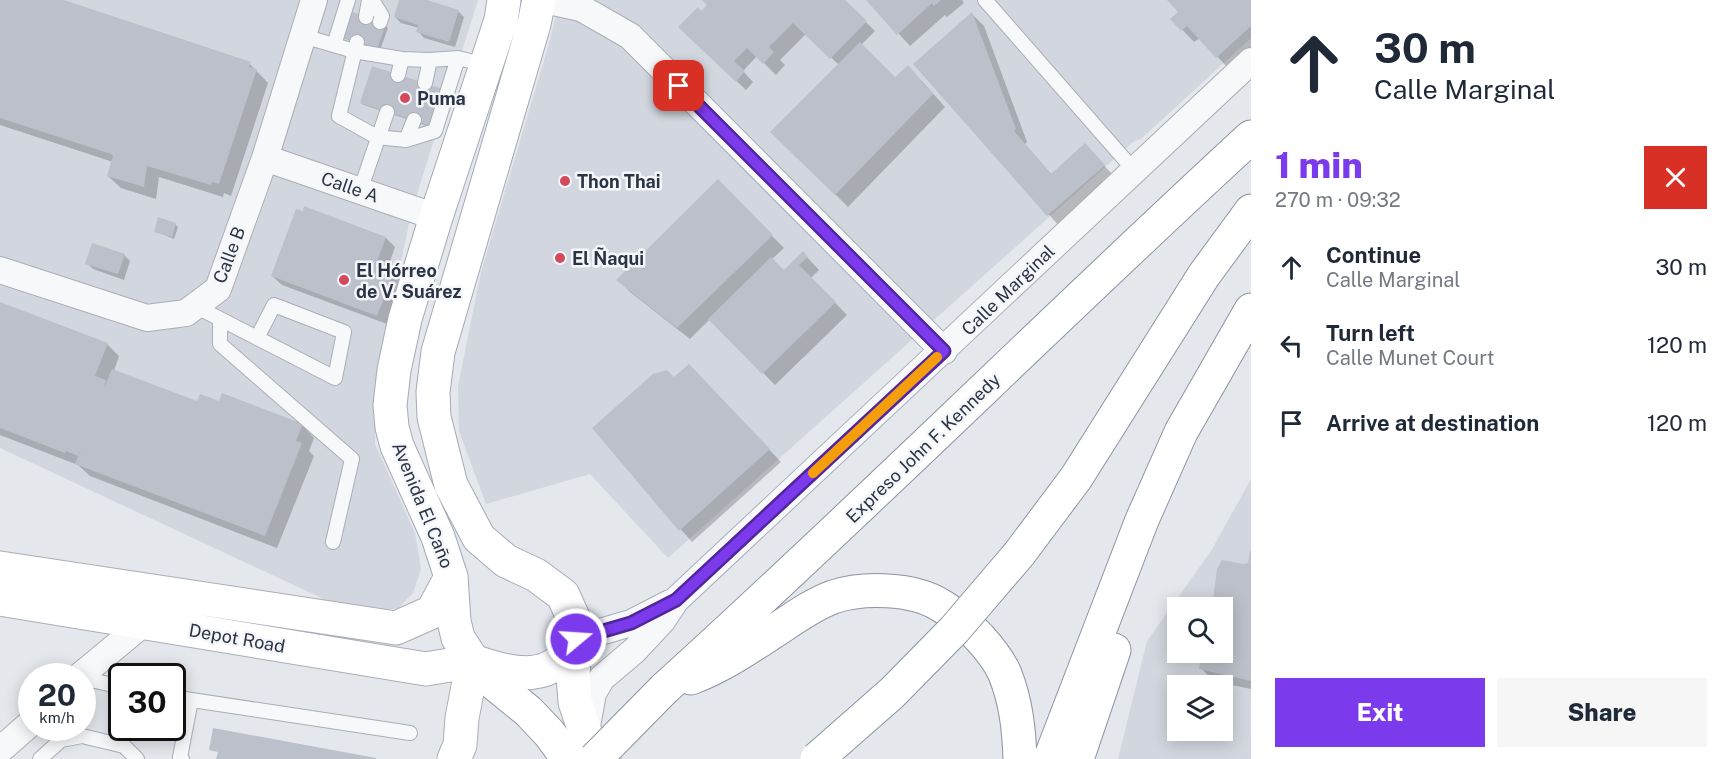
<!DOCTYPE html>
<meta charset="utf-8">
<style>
body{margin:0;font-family:"Public Sans",sans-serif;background:#f6f6f7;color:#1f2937;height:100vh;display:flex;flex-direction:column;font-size:22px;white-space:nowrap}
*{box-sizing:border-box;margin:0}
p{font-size:20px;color:#747a83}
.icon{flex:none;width:33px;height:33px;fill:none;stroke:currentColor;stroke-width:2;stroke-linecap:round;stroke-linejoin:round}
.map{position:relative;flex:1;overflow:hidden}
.side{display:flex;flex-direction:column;background:#fff;width:480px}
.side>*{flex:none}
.top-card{background:#fff;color:#1f2937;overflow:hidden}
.buttons{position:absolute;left:1167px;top:597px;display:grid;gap:12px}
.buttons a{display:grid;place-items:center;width:66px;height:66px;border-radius:0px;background:#fff;box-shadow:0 3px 15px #0003;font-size:30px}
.speed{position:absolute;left:18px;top:663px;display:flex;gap:12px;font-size:30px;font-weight:700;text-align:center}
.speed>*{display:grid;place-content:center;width:78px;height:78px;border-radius:50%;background:#fff;box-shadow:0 3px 15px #0003;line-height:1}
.speed small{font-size:15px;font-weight:400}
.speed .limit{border:3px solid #111;border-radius:9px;background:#fff;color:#111}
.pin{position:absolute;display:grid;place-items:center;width:51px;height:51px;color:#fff;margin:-26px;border-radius:12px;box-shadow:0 3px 9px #0006}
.me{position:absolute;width:66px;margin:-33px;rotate:72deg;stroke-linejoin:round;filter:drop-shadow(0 0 4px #0008)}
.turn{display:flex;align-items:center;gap:21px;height:126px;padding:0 24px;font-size:27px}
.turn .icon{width:78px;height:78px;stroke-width:2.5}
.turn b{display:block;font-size:42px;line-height:51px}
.round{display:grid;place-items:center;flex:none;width:63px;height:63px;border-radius:0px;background:#f6f6f7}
.overview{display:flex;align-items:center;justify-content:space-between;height:102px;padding:0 24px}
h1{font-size:36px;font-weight:800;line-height:45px;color:#7c3aed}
.action{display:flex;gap:12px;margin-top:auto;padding:12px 24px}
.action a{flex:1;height:69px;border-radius:0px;background:#7c3aed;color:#fff;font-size:24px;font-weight:800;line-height:69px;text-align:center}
.action a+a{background:#f6f6f7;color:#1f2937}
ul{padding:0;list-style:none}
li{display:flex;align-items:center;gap:18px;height:78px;padding:0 24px}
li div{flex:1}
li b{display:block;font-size:22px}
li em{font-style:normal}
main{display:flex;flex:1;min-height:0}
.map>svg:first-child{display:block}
.built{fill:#d2d6de;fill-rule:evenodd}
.shadow{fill:#0003}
.building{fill:#bbc0ca}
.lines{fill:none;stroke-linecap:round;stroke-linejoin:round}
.lane-casing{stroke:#a9aeb7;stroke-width:16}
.street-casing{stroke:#a9aeb7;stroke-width:28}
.secondary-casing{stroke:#a9aeb7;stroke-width:35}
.primary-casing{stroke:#a3abb8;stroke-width:35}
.highway-casing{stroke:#8b94a3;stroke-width:35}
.lane{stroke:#f7f8fa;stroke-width:14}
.street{stroke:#f7f8fa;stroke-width:26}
.secondary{stroke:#fff;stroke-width:33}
.primary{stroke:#fff;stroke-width:33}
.highway{stroke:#fff;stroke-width:33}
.highway-bridge-casing{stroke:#8b94a3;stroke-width:35;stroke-linecap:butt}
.highway-bridge{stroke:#fff;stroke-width:33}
.route-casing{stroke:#51269a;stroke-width:15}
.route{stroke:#7c3aed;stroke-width:10}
.slow{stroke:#f59e0b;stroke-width:10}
.poi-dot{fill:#d1495b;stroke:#f4f6f9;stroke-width:2}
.labels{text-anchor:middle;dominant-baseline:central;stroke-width:5;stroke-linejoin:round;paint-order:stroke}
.poi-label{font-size:18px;font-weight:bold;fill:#2b3445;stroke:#f4f6f9;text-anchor:start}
.street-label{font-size:18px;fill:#2b3445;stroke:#f4f6f9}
</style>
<main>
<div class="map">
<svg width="1251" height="759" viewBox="0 0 1251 759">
<rect width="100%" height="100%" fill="#e4e7ec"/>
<path class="built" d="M0,0H478L412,210L376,377L375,444L415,533L421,569L413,593L398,608L373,612L345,609L0,448Z
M560,0H1251V38L1141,139L1133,142L668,558L590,474L486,504L459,431L458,386L481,272L548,47Z
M1251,479V759H1118L1147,641L1211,551ZM1178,608H1222V652H1178ZM1178,686H1222V730H1178Z"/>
<path class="shadow" d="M0,0H57L250,64L268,83L231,196L224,193L223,197L159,177L156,199L121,188L108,176L113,162L0,125Z
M400,0H422L458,11L464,17L455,47L424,38L418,31L419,28L401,23L395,17Z
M705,0H843L875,31L861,45L895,79L921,80L945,107L848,207L773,132L839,65L806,34L780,60L785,65L776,75L757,56L743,71L753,82L746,90L690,37L702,13L709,5Z
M868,0H962L964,3L947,17L945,15L910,46Z
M1169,0H1251V49L1229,69L1200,38L1194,42L1173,20L1181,12Z
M348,12L385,25L388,28L380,50L343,38Z
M972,14L984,26L1027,142L1025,144L1052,175L1097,158L1116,178L1060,227L916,64Z
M373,68L437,129L364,105L361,103Z
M718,181L784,248L771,260L784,273L803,253L819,270L811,278L847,315L775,385L710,319L690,339L630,292L618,280Z
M175,224L178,227L174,239L155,231Z
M386,238L395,247L387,270L393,272L402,282L387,324L282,285L272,276Z
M124,255L130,261L124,280L93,269L87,263Z
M0,303L107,344L119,356L114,371L198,403L302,425L314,438L309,451L314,456L277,548L90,476L78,465L0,435Z
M701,378L781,462L692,542L594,429L674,379Z
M1251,554V689L1213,681L1201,668L1222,652L1243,566L1249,564Z"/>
<path class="building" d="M0,0H64L251,62L249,67L257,69L219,184L212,182L211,185L147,166L144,187L107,176L113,156L111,154L0,118Z
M399,0H427L459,10L449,42L416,32L418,25L394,17Z
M702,0H845L867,21L830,59L793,23L769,47L774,52L763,64L747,48L734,61L745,71L736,82L678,27L698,7L701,11L707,5Z
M866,0H941L934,6L932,3L897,35Z
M1167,0H1251V26L1216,58L1187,26L1181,31L1170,19L1178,12Z
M347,10L386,24L377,49L339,36Z
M972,12L1016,129L1014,131L1051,174L1085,143L1105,165L1047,216L913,64Z
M860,42L895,77L908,65L933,94L835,195L770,132Z
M372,66L446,90L434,127L360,103Z
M718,179L773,235L677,328L616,280Z
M304,206L386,237L376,264L394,271L377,316L271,276L296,209L303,211Z
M158,217L176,223L172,237L154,232Z
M92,243L125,254L118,274L85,264Z
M803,251L808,257L799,265L836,302L762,374L708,319L771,257L784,270Z
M0,302L108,343L95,376L106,380L104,388L112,369L197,401L200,394L219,401L222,393L303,424L296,441L302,443L265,536L75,464L91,424L78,456L66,451L65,453L0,428Z
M689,364L770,449L679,531L592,428L653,374L667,370L674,377Z
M1250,551H1251V681L1199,669L1202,652H1222V608H1212L1217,569L1222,560L1243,564L1248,563Z
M213,728L376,758V759H216L218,752L209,750Z"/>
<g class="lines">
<g class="lane-casing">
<path id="lane" d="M372,0L382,16L380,22
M985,0L1133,169
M366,17L369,0
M303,36L354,51L402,59L398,75
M357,42L339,116L377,137L406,140L414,120
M334,45L348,0
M402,59L430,60L425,83
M430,60L458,58
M406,140L435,131L458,58L486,65
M360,191L387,112
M195,306L335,378L344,332L274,305L257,338
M220,319V344L352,459L333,542
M82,678L122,687
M172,697L410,733
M48,728L61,740
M40,759L61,740L82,736L124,746L137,759
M182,759L180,757L191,700"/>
</g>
<g class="street-casing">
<path id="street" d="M544,0L581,8L630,36L944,351
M265,158L436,217
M0,270L147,318L186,313L218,289L265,158L314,0
M576,639L631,623L670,603
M80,676L145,622L150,611
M586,732L593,693L602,678L635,650L662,621L676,600L1251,61
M0,750L32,722"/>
</g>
<g class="secondary-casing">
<path id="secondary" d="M0,568L396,628L432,612L451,577
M0,599L426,669L473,661L462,718L460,745L454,759"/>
</g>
<g class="primary-casing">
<path id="primary" d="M504,0L501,20L436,217L405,319L394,370L390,405L392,427L397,446L438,537L451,577L454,621L458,638L473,661C513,675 554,685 576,639
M539,0L534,24L438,352L433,392L434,417L451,485L479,538L506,561L536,575L563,595L576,624L573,676L575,702L586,735L604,759"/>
</g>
<g class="highway-casing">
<path id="highway" d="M1019,554L1076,478L1204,275L1251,211
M473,661L496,685L528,711L549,733L568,759
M691,678C720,667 744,651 770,634C790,621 811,605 833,597C863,587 913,588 940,605C954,613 967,625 979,637C989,648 999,660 1005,674C1016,702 1019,729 1020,759
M664,689C863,509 1053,319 1251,137
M1050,759L1142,520L1181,432L1251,310
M1077,759L1114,650"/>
</g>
<use href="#lane" class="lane"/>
<use href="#street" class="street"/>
<use href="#secondary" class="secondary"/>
<use href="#primary" class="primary"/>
<use href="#highway" class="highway"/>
<g class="highway-bridge-casing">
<path id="highway-bridge" d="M595,759L664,689
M817,759L892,693L954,630L1019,554"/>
</g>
<use href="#highway-bridge" class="highway-bridge"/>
</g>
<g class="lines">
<g class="route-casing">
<path id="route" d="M576,639L631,623L676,600L944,351L679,86"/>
</g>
<use href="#route" class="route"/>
<path class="slow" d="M813,473L937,357"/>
</g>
<g class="poi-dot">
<circle cx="405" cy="98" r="6"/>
<circle cx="565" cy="181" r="6"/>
<circle cx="560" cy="258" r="6"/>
<circle cx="344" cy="280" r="6"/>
</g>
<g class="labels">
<g class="poi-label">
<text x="417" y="98">Puma</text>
<text x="577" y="181">Thon Thai</text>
<text x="572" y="258">El Ñaqui</text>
<text x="356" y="270">El Hórreo<tspan x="356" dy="21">de V. Suárez</tspan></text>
</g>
<g class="street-label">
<text transform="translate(350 187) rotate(19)">Calle A</text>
<text transform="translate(229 255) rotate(-69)">Calle B</text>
<text transform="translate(1008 290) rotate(-44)">Calle Marginal</text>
<text transform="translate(923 448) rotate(-44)">Expreso John F. Kennedy</text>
<text transform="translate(423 505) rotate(68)">Avenida El Caño</text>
<text transform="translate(237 638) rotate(10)">Depot Road</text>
</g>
</g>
</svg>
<div class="buttons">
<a><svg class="icon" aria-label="search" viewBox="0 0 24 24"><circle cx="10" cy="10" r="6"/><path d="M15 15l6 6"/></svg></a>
<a><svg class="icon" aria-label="layers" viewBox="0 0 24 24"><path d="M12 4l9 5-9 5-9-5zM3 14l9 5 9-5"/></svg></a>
</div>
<div class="speed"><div>20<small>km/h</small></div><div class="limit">30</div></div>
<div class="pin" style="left:679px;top:86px;background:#d93025"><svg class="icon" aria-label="arrive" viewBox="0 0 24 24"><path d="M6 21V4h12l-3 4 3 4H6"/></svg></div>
<svg class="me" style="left:576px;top:639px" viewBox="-20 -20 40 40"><circle r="17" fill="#7c3aed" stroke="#fff" stroke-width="3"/><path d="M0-11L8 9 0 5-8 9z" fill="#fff"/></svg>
</div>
<section class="side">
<div class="top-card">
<div class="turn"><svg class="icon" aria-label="ahead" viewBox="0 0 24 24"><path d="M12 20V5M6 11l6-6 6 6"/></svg><div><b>30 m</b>Calle Marginal</div></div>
</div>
<div class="overview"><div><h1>1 min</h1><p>270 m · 09:32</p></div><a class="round" style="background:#d93025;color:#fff"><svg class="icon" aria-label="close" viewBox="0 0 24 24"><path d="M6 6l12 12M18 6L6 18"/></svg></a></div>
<ul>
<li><svg class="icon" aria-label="ahead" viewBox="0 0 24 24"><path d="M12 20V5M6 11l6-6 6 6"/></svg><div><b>Continue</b><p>Calle Marginal</p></div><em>30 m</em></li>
<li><svg class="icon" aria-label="left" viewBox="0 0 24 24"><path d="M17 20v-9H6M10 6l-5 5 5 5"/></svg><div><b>Turn left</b><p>Calle Munet Court</p></div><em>120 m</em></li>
<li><svg class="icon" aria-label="arrive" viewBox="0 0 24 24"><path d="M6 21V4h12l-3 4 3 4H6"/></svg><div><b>Arrive at destination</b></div><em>120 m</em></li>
</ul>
<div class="action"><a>Exit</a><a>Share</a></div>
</section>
</main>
